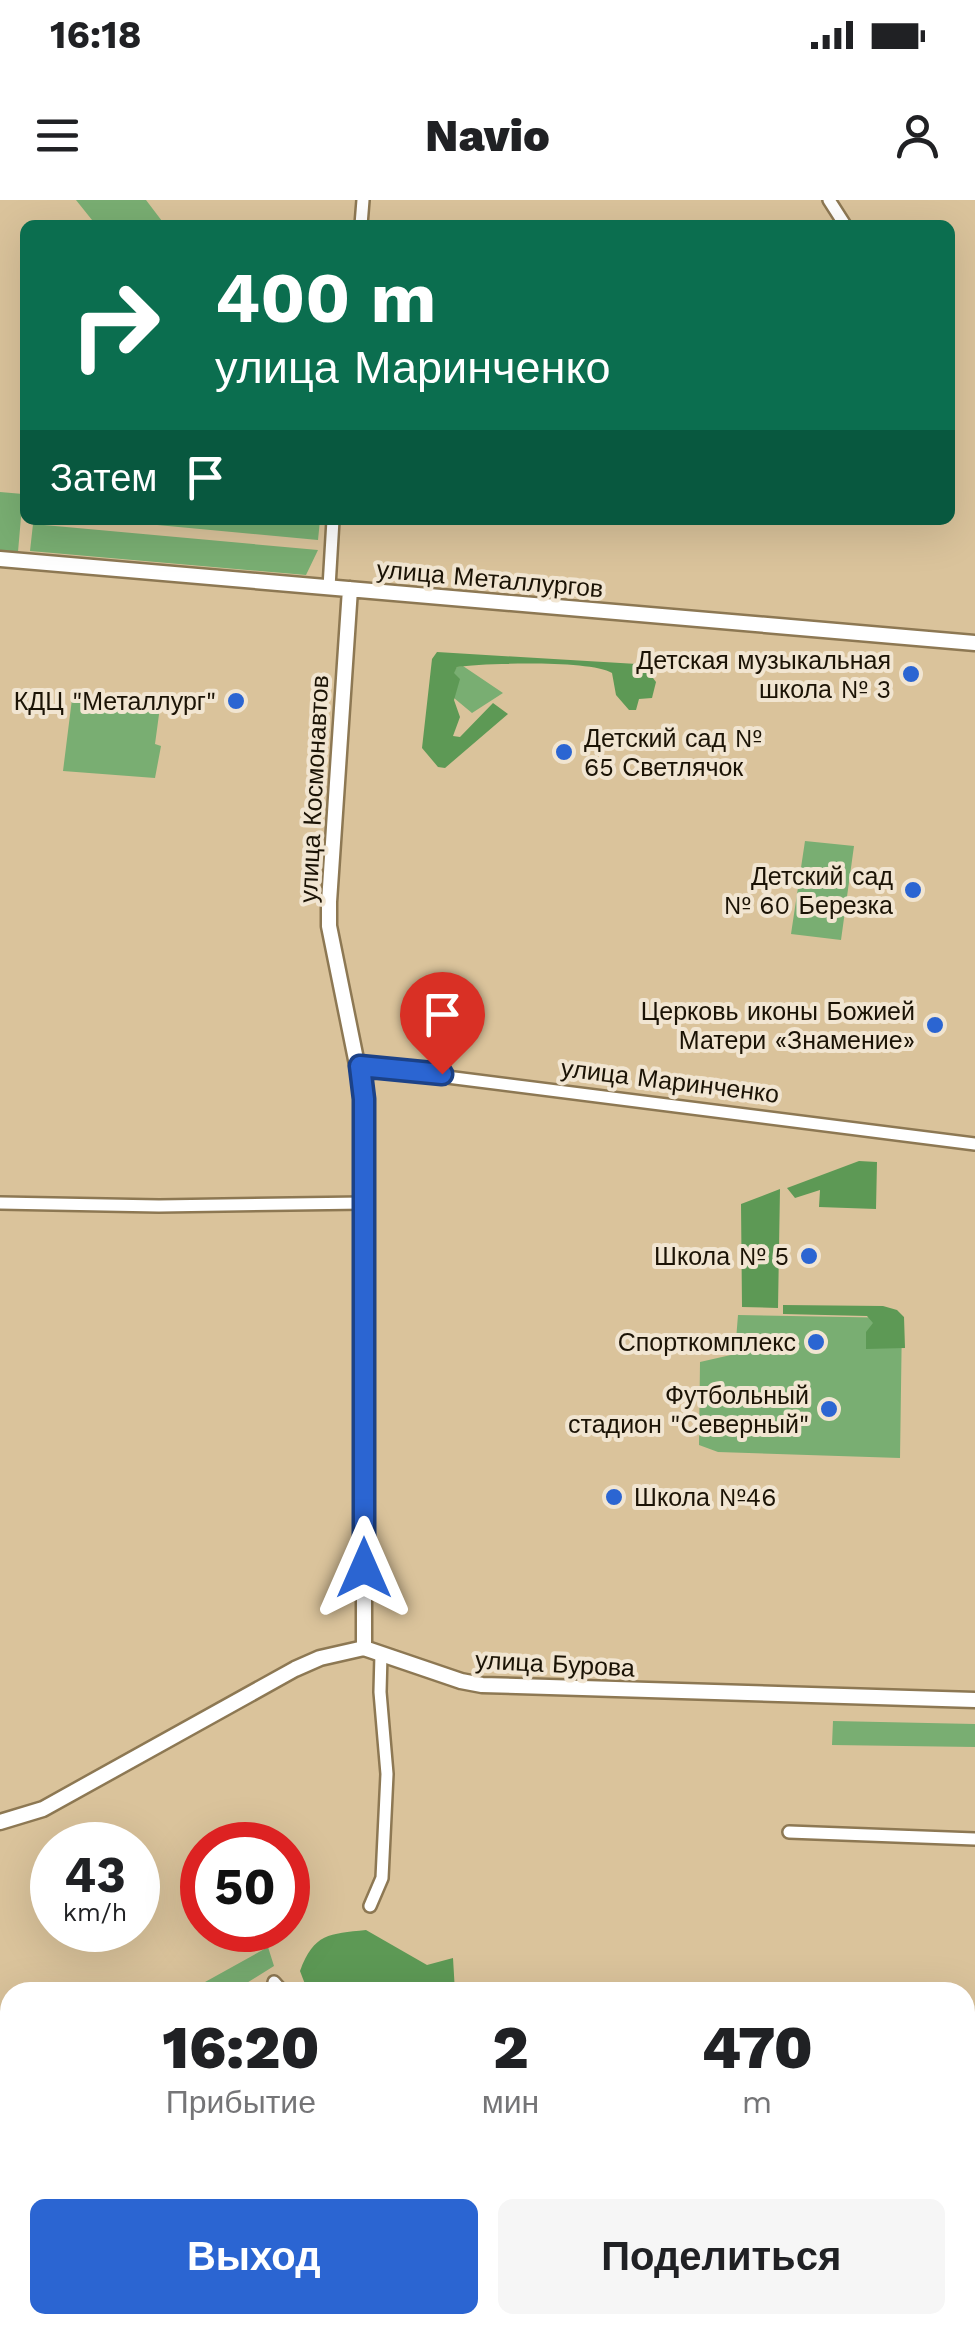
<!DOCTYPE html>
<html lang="ru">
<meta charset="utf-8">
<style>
body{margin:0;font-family:"Work Sans",sans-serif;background:#f6f6f6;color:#202124;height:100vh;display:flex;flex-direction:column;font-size:38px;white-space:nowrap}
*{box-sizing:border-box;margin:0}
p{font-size:32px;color:#757577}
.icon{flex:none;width:55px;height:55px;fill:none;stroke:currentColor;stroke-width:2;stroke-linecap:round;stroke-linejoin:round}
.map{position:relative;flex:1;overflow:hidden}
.details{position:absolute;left:0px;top:1782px;width:975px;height:352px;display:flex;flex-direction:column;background:#fff;border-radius:30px 30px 0 0;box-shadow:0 10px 40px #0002}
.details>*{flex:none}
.top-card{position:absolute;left:20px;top:20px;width:935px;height:305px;border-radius:15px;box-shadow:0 10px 40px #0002;background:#0b6e4f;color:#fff;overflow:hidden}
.speed{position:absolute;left:30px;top:1622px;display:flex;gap:20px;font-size:50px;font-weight:700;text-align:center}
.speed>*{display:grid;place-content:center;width:130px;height:130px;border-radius:50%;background:#fff;box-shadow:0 10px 40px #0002;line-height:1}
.speed small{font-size:25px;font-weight:400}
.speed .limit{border:15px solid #d22;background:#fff;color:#111}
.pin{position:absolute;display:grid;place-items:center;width:85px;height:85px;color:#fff;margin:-102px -42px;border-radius:50% 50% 50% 0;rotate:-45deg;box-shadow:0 0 10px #0007}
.pin .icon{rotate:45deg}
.me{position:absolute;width:110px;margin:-55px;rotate:0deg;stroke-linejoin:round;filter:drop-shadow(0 0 8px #0008)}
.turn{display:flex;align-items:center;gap:35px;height:210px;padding:0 30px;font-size:45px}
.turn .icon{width:130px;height:130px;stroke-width:2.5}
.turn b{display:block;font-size:70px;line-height:85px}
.then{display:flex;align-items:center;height:95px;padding:0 30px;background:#0003;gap:20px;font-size:38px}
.eta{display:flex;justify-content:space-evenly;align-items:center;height:170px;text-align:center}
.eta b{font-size:60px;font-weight:800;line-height:70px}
.button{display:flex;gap:20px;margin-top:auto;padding:20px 30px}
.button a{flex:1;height:115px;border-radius:15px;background:#2b65d2;color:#fff;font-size:40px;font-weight:800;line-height:115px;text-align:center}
.button a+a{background:#f6f6f6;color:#202124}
.status{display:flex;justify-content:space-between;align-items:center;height:70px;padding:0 50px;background:#fff;direction:ltr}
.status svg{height:28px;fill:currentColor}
header{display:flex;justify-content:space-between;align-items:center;height:130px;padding:0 30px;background:#fff;font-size:45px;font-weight:800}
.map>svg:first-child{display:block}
.green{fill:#79ae72}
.forest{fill:#5d9955}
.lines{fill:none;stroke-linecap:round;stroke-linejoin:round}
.minor-casing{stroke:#8d7853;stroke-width:16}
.major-casing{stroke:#8d7853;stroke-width:19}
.minor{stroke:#fff;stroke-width:11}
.major{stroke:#fff;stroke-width:14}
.route-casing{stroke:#1c4288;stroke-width:25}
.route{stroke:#2b65d2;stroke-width:18}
.poi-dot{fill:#2b65d2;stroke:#f1e5d1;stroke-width:4}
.labels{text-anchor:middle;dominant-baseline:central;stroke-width:8;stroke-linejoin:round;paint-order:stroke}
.street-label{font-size:25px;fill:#1b1305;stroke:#f1e5d1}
.poi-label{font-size:25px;fill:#1b1305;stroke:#f1e5d1;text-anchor:end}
</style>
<div class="status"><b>16:18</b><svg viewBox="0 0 49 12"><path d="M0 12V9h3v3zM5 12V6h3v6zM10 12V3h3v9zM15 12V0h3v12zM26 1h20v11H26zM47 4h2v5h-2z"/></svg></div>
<header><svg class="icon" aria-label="menu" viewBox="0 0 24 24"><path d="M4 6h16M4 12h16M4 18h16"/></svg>Navio<svg class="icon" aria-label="person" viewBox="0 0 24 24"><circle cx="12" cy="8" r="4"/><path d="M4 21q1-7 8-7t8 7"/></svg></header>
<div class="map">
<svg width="975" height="2133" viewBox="0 0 975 2133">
<rect width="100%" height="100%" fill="#dac39b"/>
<path class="green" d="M76,0H146L165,25H96Z
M0,292L23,294L18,352L0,350Z
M104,320H320L318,340Z
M33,324L318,350L306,375L30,351Z
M463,466L503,493L472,513L454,498L453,473L457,467Z
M72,499L160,507L155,544L161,546L155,578L63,571Z
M805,641L854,646L841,740L791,734Z
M738,1115L902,1118L900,1258L718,1252L699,1245L700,1162L744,1152V1141L736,1140Z
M833,1521L975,1524V1547L832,1545Z
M268,1747L274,1766L232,1792H187Z
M10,1894V2125H349L348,2133H0V1900Z"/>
<path class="forest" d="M437,452L637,464V469L650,474L656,482L652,498L639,499L636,510H629L616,495L612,473C591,460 485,463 457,467L454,473L460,479L454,500L460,517L453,536L460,537L493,503L508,514L445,568L438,567L422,548L432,459Z
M859,961L877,962L876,1009L819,1007L820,990L795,998L787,988Z
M780,989L778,1108L742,1107L741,1004Z
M783,1105L883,1106L897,1110L904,1117L905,1148L866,1149V1132L873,1123L867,1116L783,1114Z
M366,1730L427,1765L453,1758L455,1792H308L300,1771C314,1733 329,1734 366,1730Z"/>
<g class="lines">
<g class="minor-casing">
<path id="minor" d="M829,0L845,25
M361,25L363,0
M329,387L333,320
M360,866L975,944
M0,1003L159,1006L364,1003
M789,1632L975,1639
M370,1706L382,1678L387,1574L380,1492L381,1454
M274,1782L283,1792
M965,2085L975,2080
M371,2125L381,2133
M933,2125L934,2133"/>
</g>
<g class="major-casing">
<path id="major" d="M0,359L975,443
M350,389L329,702V726L364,899V1448
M0,1622L43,1609L295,1469L320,1458L364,1448L461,1481L482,1485L975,1500"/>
</g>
<use href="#minor" class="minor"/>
<use href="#major" class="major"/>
</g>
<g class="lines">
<g class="route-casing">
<path id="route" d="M364,1368V899L360,866L442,874"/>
</g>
<use href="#route" class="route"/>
</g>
<g class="poi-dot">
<circle cx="911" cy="474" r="10"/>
<circle cx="236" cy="501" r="10"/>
<circle cx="564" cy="552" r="10"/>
<circle cx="913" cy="690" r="10"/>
<circle cx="935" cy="825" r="10"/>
<circle cx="809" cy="1056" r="10"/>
<circle cx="816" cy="1142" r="10"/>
<circle cx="829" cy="1209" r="10"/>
<circle cx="614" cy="1297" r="10"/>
</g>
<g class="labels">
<g class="street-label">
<text transform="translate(490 379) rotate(5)">улица Металлургов</text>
<text transform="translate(314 589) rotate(-87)">улица Космонавтов</text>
<text transform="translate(670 881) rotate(7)">улица Маринченко</text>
<text transform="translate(555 1464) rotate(3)">улица Бурова</text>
</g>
<g class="poi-label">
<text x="891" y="460">Детская музыкальная<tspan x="891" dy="29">школа № 3</tspan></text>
<text x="216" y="501">КДЦ "Металлург"</text>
<text x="584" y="538" text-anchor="start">Детский сад №<tspan x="584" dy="29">65 Светлячок</tspan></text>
<text x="893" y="676">Детский сад<tspan x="893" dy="29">№ 60 Березка</tspan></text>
<text x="915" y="811">Церковь иконы Божией<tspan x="915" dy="29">Матери «Знамение»</tspan></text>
<text x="789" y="1056">Школа № 5</text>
<text x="796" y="1142">Спорткомплекс</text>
<text x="809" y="1195">Футбольный<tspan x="809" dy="29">стадион "Северный"</tspan></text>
<text x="634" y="1297" text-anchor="start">Школа №46</text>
</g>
</g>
</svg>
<div class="speed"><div>43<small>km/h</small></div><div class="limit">50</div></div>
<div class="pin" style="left:442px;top:874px;background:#d93025"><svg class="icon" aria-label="arrive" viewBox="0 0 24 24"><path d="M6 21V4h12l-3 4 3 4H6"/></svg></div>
<svg class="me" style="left:364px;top:1368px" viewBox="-20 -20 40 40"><path d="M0-17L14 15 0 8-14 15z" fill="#2b65d2" stroke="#fff" stroke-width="4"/></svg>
<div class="top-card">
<div class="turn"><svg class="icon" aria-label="right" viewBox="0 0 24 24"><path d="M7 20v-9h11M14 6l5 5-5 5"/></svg><div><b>400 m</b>улица Маринченко</div></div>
<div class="then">Затем<svg class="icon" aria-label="arrive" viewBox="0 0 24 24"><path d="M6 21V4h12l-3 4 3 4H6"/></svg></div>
</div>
<section class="details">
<div class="eta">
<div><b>16:20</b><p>Прибытие</p></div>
<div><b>2</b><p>мин</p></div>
<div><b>470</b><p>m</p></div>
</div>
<div class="button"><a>Выход</a><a>Поделиться</a></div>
</section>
</div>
